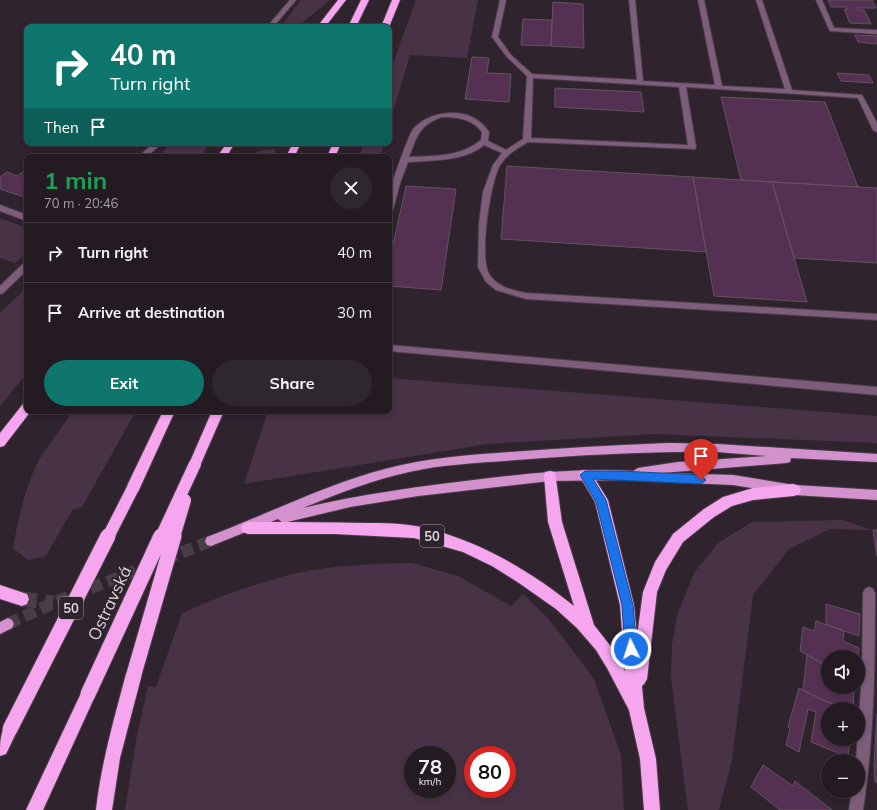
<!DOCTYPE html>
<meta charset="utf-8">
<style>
body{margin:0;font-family:Mulish,sans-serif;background:#2f272f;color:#f1f3f6;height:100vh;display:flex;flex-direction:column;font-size:15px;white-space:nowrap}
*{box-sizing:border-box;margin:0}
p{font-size:13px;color:#a3a1a5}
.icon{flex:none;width:22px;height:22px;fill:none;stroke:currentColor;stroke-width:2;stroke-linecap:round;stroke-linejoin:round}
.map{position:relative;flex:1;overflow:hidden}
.side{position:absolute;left:24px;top:154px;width:368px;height:260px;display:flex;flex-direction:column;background:#231a22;border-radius:8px;box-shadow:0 2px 6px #0003,0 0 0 1px #403840}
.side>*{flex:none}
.banner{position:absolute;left:24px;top:24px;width:368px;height:122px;border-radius:8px;box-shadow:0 2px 6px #0003,0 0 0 1px #403840;background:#0f766e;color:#fff;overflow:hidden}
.tools{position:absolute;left:821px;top:650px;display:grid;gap:8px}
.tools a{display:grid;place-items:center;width:44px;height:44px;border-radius:50%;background:#231a22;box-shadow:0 2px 6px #0003,0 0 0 1px #403840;font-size:20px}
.speed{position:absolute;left:404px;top:746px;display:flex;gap:8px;font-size:20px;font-weight:700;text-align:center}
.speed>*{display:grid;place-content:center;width:52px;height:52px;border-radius:50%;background:#231a22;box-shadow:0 2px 6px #0003,0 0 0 1px #403840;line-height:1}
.speed small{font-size:10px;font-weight:400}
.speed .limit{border:6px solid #d22;background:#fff;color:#111}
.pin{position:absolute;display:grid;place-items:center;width:34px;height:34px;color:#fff;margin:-41px -17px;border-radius:50% 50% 50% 0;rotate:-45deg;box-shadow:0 0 4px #0007}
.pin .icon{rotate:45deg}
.me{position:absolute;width:44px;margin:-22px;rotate:356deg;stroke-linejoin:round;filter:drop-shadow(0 0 3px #0008)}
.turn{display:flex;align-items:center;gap:14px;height:84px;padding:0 20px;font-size:18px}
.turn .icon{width:52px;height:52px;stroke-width:2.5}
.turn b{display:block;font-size:28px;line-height:34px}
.then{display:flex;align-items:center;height:38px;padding:0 20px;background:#0003;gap:8px;font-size:15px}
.round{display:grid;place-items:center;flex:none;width:42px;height:42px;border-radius:21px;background:#2f272f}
.headline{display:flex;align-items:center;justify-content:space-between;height:68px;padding:0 20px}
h1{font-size:24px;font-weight:700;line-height:30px;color:#1e9e55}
.button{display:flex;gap:8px;margin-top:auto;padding:8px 20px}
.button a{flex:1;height:46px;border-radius:24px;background:#0f766e;color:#fff;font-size:16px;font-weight:700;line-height:46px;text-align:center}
.button a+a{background:#2f272f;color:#f1f3f6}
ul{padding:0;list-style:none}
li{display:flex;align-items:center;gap:12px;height:60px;padding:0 20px;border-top:1px solid #403840}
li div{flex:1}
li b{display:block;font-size:15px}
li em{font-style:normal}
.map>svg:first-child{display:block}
.green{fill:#483346;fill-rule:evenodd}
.building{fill:#543152;stroke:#625360}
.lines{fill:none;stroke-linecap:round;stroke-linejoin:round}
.major-tunnel{stroke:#493d48;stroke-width:12;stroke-dasharray:12 6;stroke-linecap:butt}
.highway-tunnel{stroke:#493d48;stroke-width:15;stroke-dasharray:15 8;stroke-linecap:butt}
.minor-casing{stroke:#4b3f4a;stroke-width:2}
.major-casing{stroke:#4b3f4a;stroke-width:2}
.highway-casing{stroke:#4b3f4a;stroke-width:2}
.minor{fill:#7d5d7a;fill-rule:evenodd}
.major{fill:#d392ce;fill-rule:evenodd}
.highway{fill:#f5a6ef;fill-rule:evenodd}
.highway-bridge-far1-casing{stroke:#4b3f4a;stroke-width:14;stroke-linecap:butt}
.highway-bridge-casing{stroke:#4b3f4a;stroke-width:17;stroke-linecap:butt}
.highway-bridge-far1{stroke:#f5a6ef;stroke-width:12}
.highway-bridge{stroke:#f5a6ef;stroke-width:15}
.route{fill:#1a73e8;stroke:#114b97}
.labels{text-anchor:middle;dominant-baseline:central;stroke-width:4;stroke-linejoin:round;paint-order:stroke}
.shield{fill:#2f232e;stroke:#a79ea6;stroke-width:1}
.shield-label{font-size:13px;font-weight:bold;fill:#dbd3da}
.near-street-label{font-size:17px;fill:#dbd3da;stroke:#2f232e}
</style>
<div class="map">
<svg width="877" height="810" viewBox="0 0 877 810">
<rect width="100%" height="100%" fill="#2f232e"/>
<path class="green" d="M301,0H330L297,27H281Z
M416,0H478L467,58L410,55L389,125V74Z
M171,143H210L200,157H158Z
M364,143H384L380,157H359Z
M275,149L274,157H249L259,151Z
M0,218L27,228V253L15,263L0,258Z
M27,287V373L0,406V313Z
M389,378L877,416V443L654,434L487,444L244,484L268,411H389Z
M73,411H136L82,507L72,510L46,556L28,560L13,548C18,519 25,488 38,462C48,444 62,428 73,411Z
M842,520L873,530L830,529L789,549L753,595L732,760L719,810H688L671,678L672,645L677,615L694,573L718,543L752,522Z
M412,563L458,576L511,606L523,594L548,618L594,679L621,755L624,810H125L137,735L148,686L156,687L182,613C219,596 257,583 297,573C334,565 375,564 412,563ZM413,755H447V789H413ZM473,755H507V789H473Z"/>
<path class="building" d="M828,0H872L876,8H857L858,10H864L871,24L850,23L844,9L847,10L846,7H831Z
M553,2L583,4L584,48L551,46Z
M523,19L552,20L551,46L521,45Z
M855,35L877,36V44L858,42Z
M472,57L489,58L487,73L511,74L509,102L465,99Z
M837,73L869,75L873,83L841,81Z
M555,88L641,92L644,112L555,107Z
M721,97L825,102L858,187L741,180Z
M507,166L693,177L706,252L501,239Z
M24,171L27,172V198L0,189V177L7,172L17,176Z
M693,177L772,182L807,302L714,296Z
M772,182L877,188V263L794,258Z
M406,186L456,189L441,290L389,286V263Z
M873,530H877V556Z
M826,604L860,614L859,636L826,625Z
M816,621L844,631L843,641L859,648L858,657H828V666L800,651L803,627L814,631Z
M807,655L828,667V687H854L853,709H845L825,701L803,690Z
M799,688L825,701L845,709H828V739H850L848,757L811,742L816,712L808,709L799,752L786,745L790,729L788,727Z
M877,714V767L874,766Z
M763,765L793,786L795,781L832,810H780L751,787Z
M874,766L877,767V783L875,782Z"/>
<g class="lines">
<path class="major-tunnel" d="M165,559L211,541
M8,624L53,603L150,565"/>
<path class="highway-tunnel" d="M22,599L53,603"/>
<g class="minor-casing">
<path id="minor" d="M290,0H296L273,27H267Z
M500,0H506L498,37L511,55L532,74L637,80L629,0H635L643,81L715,85L698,0H704L722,86L785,89L756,0H762L792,90L862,95L877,123V132L873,130L858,98L686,87L696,147L695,149L528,142C518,148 507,154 500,165C490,183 479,256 489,274C497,287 512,290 526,293L877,314V320L526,299L496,290L486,282L478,267L479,224L483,192L493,165L502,153L484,145C464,162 432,160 408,162L400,183L393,210L389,213C389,207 388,200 389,194C391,185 409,133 414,128C425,117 438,113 453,113C468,113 481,120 489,132L488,141L506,150L523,139L527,76L507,57L492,37ZM533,78L679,87L688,145L531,138ZM442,117C458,117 472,119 482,132L481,140C461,157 434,156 409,157C417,136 419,125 442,117Z
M816,0H822L834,28L877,30V34L830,31Z
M154,143H162L146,157H138Z
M0,205L27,215V221L0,211Z
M27,262V270L3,293L0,294V286L24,263Z
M389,345L877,387V395L389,351Z
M869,587L873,589L875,593C875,666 874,738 863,810H849L852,791H858V761H856L862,674L863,593L865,589Z"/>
</g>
<g class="major-casing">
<path id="major" d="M669,443L717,444L877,454V462L791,458L790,462L786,463L661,473L733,475L794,485L877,490V500L794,495L733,485L621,480L550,481L418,496L350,507L283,523L278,519L211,546L207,545L205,541L207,537C266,515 324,485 385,469C427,458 469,455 511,452C564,448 616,445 669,443ZM717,452L767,456L678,462L638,468L633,471C582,468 532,473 482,479C422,486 362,494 303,508C337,494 372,480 409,472C444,464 481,463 517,460C584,455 650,451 717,452Z
M8,618L12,620L14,624L12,628L0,634V622Z"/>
</g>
<g class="highway-casing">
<path id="highway" d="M338,0H346L325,27H317Z
M361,0H369L356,27H348Z
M392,0H400L389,27H381Z
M227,143H235L226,157H217Z
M293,143H301L294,157H286Z
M333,143H341L335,157H327Z
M27,402V411H31L4,446L0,447V433L23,404Z
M163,411H175L138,492L133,494L128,492L126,488Z
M212,411H224L199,468L195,469L191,468L189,464Z
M585,470L590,471L608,500L634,605L637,636L643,592L655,562L673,534L704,509L723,497L753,488L794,484L799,486L801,490L799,494L794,496L753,500L732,506L714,517L683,542L666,570L657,592L647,679L644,684L642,686L644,708L656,759L660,810H644L640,759L629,710L607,668L596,650L577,628L556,609L519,583L492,566L463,552L414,538L335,534H248L243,532L241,528L243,524L248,522C287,522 325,522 364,523C383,523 402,523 421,527C478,540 529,570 574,606L548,522L544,476L545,472L550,471L555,472L562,522L594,625L612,648L625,671L620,605L595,502L579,475L580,471Z
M0,585L27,594L29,599L27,604L22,606L0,599Z
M134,666L139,669L142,674L120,758L112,810H96C101,764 114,719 126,674L129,669Z
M88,686L93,689L96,694L43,810H26L83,689Z
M10,721L16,723L18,729L6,754L0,756C0,744 0,727 10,721Z"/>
</g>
<use href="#minor" class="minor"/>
<use href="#major" class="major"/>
<use href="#highway" class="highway"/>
<g class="highway-bridge-far1-casing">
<path id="highway-bridge-far1" d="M108,537L133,488
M161,537L195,464
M174,537L185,500"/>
</g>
<g class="highway-bridge-casing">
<path id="highway-bridge" d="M134,674L174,536
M88,694L161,536
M10,729L108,536"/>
</g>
<use href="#highway-bridge-far1" class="highway-bridge-far1"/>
<use href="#highway-bridge" class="highway-bridge"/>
</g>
<path class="route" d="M585,471H620L701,475L706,480L701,484L593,479L606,500L633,605L637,649L635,653L631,655L627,653L625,649L622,605L596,502L580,475Z"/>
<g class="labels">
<g class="shield">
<rect x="420" y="525" width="24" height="22" rx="3"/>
<rect x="59" y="597" width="24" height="22" rx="3"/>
</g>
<g class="shield-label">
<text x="432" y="536">50</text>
<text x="71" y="608">50</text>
</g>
<g class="near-street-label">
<text transform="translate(109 603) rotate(-65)">Ostravská</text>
</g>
</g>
</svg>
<div class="tools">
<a><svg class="icon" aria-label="sound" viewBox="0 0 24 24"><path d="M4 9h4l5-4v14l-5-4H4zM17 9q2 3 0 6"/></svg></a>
<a>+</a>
<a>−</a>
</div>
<div class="speed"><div>78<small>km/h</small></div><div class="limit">80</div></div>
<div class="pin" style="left:701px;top:480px;background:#d93025"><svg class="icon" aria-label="arrive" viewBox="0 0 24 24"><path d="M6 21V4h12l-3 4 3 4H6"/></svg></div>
<svg class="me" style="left:631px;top:649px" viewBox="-20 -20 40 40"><circle r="17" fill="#1a73e8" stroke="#fff" stroke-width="3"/><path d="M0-11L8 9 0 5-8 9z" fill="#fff"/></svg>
<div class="banner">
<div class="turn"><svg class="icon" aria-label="right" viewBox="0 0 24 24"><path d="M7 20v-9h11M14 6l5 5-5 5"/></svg><div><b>40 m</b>Turn right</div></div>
<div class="then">Then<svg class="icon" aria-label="arrive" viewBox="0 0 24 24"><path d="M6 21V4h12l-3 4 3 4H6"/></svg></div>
</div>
<section class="side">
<div class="headline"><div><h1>1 min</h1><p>70 m · 20:46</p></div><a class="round"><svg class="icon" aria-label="close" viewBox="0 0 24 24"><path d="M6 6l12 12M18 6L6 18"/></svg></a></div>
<ul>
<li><svg class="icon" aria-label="right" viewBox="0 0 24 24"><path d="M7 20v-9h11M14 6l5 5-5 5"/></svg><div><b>Turn right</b></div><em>40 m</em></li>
<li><svg class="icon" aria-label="arrive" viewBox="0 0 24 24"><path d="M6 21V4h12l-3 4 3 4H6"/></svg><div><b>Arrive at destination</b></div><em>30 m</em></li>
</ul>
<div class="button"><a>Exit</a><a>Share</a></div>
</section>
</div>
